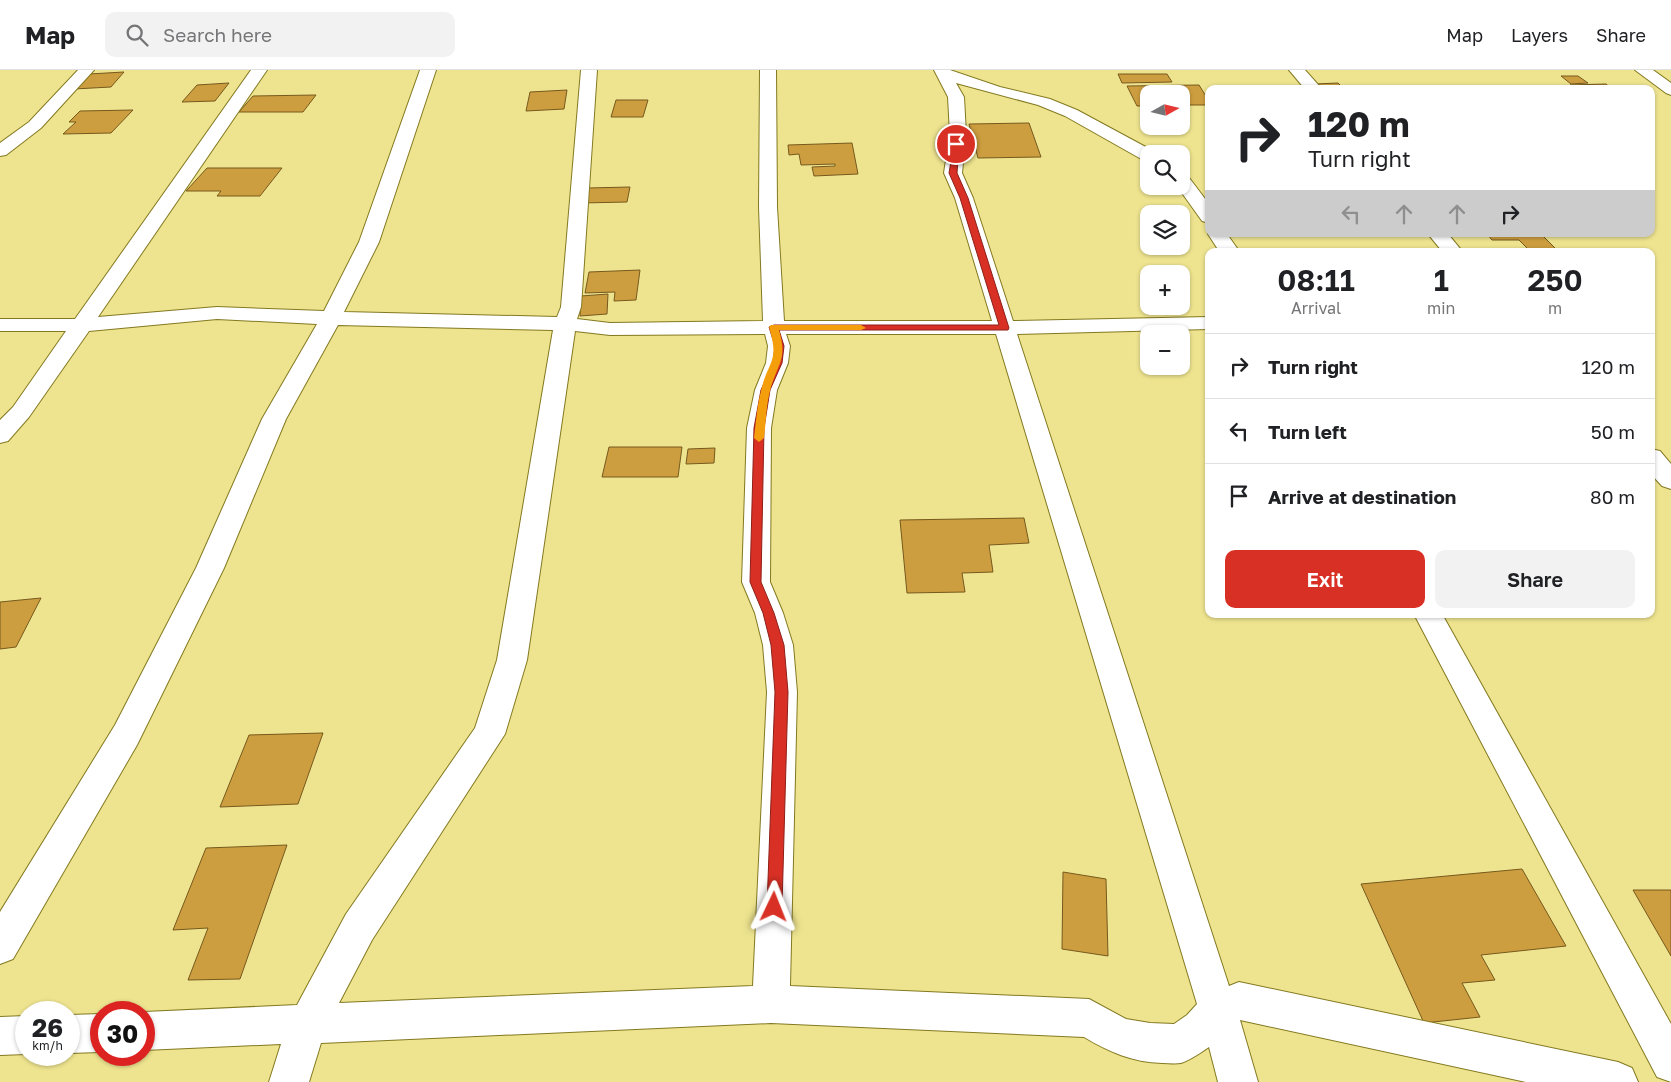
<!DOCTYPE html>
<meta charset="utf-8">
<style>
body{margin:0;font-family:"Golos Text",sans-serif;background:#f2f2f2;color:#202124;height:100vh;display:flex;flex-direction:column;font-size:19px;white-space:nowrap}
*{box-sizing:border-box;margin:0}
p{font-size:16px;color:#757577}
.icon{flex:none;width:28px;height:28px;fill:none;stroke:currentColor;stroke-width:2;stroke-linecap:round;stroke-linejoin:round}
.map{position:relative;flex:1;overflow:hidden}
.sheet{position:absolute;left:1205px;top:178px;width:450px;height:370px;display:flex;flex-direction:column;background:#fff;border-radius:10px;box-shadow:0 1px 4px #0004}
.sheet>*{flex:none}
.guide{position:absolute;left:1205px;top:15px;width:450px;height:152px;border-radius:10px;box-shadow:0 1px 4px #0004;background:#fff;color:#202124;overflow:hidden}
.needle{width:32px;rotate:82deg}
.buttons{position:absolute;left:1140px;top:15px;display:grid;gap:10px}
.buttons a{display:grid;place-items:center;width:50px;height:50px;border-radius:10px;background:#fff;box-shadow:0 1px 4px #0004;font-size:25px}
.speed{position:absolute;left:15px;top:931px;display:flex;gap:10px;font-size:25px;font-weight:700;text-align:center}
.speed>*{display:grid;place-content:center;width:65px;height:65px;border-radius:50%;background:#fff;box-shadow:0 1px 4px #0004;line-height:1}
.speed small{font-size:12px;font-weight:400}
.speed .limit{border:8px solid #d22;background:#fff;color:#111}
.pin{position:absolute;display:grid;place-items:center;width:42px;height:42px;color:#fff;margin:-21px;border:2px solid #fff;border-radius:50%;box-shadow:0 1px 5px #0007}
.me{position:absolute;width:55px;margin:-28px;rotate:2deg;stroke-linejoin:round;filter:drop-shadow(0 0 4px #0008)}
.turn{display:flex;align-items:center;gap:18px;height:105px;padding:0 20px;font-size:22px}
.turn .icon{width:65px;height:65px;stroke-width:2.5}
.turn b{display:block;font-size:35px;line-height:42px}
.lanes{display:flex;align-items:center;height:48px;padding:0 20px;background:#0003;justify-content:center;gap:25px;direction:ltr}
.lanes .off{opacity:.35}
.eta{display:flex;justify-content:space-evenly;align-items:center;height:85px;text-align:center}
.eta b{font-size:30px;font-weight:600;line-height:35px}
.cta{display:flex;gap:10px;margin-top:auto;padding:10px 20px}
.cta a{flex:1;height:58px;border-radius:10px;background:#d93025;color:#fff;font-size:20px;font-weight:600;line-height:58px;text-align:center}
.cta a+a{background:#f2f2f2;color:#202124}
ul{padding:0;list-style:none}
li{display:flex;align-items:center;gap:15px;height:65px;padding:0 20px;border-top:1px solid #e0e0e0}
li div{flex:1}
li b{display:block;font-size:19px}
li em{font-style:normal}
header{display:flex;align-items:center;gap:30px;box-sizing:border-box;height:70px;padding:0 25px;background:#fff;border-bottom:1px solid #e0e0e0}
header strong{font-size:24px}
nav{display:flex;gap:28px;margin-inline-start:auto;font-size:18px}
.search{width:350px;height:45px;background:#f2f2f2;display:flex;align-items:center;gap:12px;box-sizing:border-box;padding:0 18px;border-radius:10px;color:#757577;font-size:19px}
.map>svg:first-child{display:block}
.building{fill:#cd9e3f;stroke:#76591d}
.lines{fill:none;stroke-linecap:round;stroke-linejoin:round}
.minor-casing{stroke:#837920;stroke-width:2}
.minor{fill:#fff;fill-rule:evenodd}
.route{fill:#d93025;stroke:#8d1f18}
.slow{fill:#f59e0b}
</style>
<header>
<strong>Map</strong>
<div class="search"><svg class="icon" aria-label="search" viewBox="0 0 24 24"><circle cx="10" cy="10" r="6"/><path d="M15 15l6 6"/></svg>Search here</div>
<nav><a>Map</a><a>Layers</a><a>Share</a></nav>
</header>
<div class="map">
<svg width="1671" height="1012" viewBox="0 0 1671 1012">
<rect width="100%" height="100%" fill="#eee48f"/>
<path class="building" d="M124,2L111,17L74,19L89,4Z
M1118,4H1167L1172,12L1122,13Z
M1561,6H1578L1588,13L1571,14Z
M229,13L215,31L182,32L197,15Z
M1338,13L1344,19H1320L1315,14Z
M1606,14L1612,19H1576L1570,15Z
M1199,15L1209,31V35H1181V24H1149V36H1137L1127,16Z
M567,20L564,39L526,41L530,22Z
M316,25L303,42H239L253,26Z
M616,30H648L643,47H611Z
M133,40L111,63L63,64L76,52H69L80,41Z
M1029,53L1041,87L978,88L969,54Z
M852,73L858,104L814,106L812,97L835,96V94L801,95L799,84L789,85L788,75Z
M207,98H282L260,126H217L221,121H186Z
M630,117L627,132L582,133L587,118Z
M1470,164H1541L1556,179H1528L1519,170H1492L1487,164Z
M640,200L636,230L614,231L615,222L585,223L589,202Z
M608,224L607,244L580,246L581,226Z
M609,377H682L678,407H602Z
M715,378L714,393L686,394L688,379Z
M1024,448L1029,473L989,475L993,502L962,503L965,522L907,523L900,450Z
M41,528L16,577L0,579V532Z
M323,663L298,734L220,737L249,665Z
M287,775L240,909L188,910L208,858L173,860L206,778Z
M1522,799L1566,876L1481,885L1495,910L1462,913L1480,947L1424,953L1361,814Z
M1063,802L1106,809L1108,886L1062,879Z
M1633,820H1671V886Z"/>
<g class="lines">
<g class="minor-casing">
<path id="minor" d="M78,0H94L41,58L6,85L0,86V73L29,52Z
M251,0H267L98,247L217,237L324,241L359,172L420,0H436L379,172L344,242L557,247L561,237L581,0H597L581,237L577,249L610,253L763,251L759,137L760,0H776L777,137L784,251H992L955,128L944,103L950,64L948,27L934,0H950L1000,17L1050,29L1077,40L1155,82L1156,84H1149V91L1143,90L1065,46L1038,35L956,13L964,27L966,64L962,103L973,128L1013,251L1209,247V259L1017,264L1229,916L1239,912L1618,992L1632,998L1638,1012H1526L1240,950L1258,1012H1218L1209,977C1200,983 1192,989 1181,993C1175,994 1168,993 1162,993C1132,992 1109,982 1084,967L771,953L321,973L309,1012H269L281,974L144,980V942H142H144L297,935L346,844L475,658L497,590L553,260L338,255L286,349L224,498L137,675L13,889L0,894V842L115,655L196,498L262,349L317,254L217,249L89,261L29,347L8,371L0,373V350L13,337L66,261H0V249H75ZM575,261L610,265L765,264L768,276L766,293L755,320L747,358L742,512L755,543L763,575L767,622L753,916L339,933L372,870L505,664L527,590ZM786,264H996L1197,934L1187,945L1174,954L1150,953L1126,949L1089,929L790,916L797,622L793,575L783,543L770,512L771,358L777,320L788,293L790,276Z
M1289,0H1305L1322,19H1305Z
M1635,0H1653L1671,13V25L1666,23Z
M1181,104L1187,105L1209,134V153L1202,151L1177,116H1181Z
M1208,164H1227L1239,181H1219Z
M1428,164H1448L1462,181H1442Z
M1651,379L1660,381L1671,394V419L1662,416L1651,404Z
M1414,544H1442L1671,954V1012L1657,1007Z
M101,944V982L69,983V945Z
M26,946V984L0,985V947Z"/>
</g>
<use href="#minor" class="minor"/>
</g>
<path class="route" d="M954,73L959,74L957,103L968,128L1009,258L1008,260H779L784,276L782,293L770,320L764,358L761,512L774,543L784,575L788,622L782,837L779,842L774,844L769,842L767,837L775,622L771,575L763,543L750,512L754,358L761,320L773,293L775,276L769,257L774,255H999L960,128L949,103Z"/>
<path class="slow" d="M771,255H861L866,258L861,260H779C788,291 777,293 770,321C766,336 766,353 764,368L759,372L754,368C756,353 757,336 761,321C768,290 780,293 769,257Z"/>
</svg>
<div class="buttons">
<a><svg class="needle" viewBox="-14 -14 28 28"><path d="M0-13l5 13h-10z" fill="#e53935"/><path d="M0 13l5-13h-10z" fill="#757577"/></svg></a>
<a><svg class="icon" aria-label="search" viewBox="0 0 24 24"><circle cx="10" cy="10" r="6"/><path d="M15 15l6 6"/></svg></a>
<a><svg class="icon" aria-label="layers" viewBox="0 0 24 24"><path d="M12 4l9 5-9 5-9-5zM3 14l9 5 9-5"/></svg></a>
<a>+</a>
<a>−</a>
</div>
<div class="speed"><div>26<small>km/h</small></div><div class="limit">30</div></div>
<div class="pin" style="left:956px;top:74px;background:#d93025"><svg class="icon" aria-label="arrive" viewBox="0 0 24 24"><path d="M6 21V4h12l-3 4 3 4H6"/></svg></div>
<svg class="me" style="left:774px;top:837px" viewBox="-20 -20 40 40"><path d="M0-17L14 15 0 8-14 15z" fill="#d93025" stroke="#fff" stroke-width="4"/></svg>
<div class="guide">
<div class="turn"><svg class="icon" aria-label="right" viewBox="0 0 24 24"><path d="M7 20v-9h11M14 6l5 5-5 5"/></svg><div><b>120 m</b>Turn right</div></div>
<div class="lanes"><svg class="icon off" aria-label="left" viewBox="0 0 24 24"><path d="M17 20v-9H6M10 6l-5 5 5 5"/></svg><svg class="icon off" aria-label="ahead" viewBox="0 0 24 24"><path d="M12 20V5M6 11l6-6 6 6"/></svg><svg class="icon off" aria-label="ahead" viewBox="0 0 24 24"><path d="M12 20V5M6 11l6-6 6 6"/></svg><svg class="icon" aria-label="right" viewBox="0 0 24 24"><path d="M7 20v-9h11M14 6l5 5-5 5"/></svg></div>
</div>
<section class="sheet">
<div class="eta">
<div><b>08:11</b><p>Arrival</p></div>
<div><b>1</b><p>min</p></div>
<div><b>250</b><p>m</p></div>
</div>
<ul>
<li><svg class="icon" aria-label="right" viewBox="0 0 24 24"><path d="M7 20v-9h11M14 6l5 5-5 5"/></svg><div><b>Turn right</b></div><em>120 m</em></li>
<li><svg class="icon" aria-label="left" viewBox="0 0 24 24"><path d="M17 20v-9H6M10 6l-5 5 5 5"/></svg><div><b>Turn left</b></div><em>50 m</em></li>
<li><svg class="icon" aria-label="arrive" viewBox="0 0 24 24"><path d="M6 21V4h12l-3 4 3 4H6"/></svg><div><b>Arrive at destination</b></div><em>80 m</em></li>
</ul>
<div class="cta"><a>Exit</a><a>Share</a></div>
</section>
</div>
